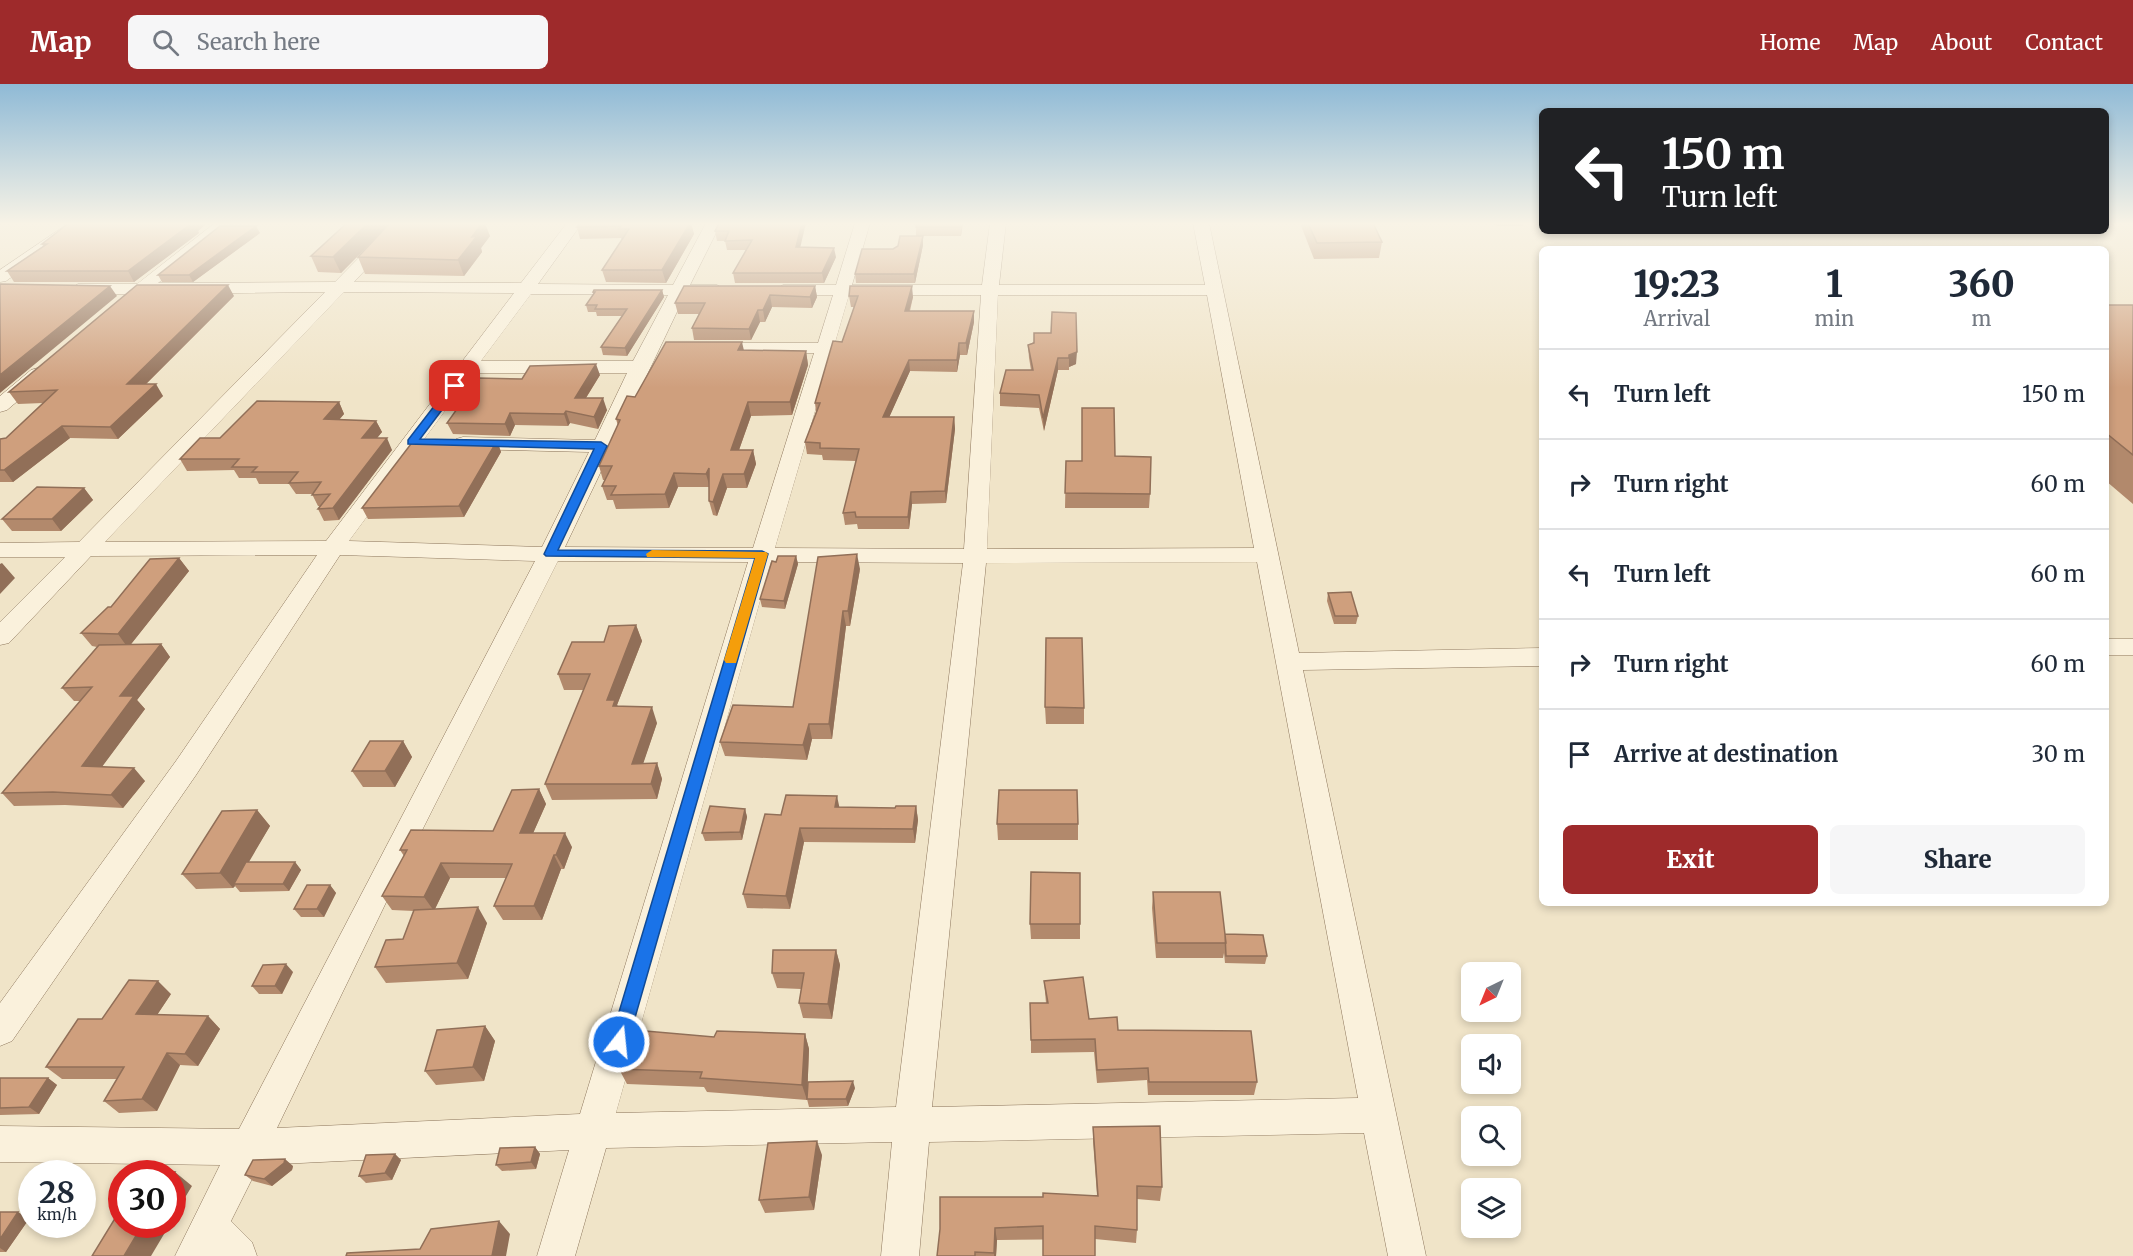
<!DOCTYPE html>
<style>
body{margin:0;font-family:Merriweather,serif;background:#f6f6f7;color:#1f2937;height:100vh;display:flex;flex-direction:column;font-size:22px;white-space:nowrap}
*{box-sizing:border-box;margin:0}
p{font-size:20px;color:#747a83}
.icon{flex:none;width:33px;height:33px;fill:none;stroke:currentColor;stroke-width:2;stroke-linecap:round;stroke-linejoin:round}
.map{position:relative;flex:1;overflow:hidden}
.side{position:absolute;left:1539px;top:162px;width:570px;height:660px;display:flex;flex-direction:column;background:#fff;border-radius:9px;box-shadow:0 3px 9px #0003}
.side>*{flex:none}
.top-card{position:absolute;left:1539px;top:24px;width:570px;height:126px;border-radius:9px;box-shadow:0 3px 9px #0003;background:#202124;color:#fff;overflow:hidden}
.needle{width:39px;rotate:223deg}
.buttons{position:absolute;left:1461px;top:878px;display:grid;gap:12px}
.buttons a{display:grid;place-items:center;width:60px;height:60px;border-radius:9px;background:#fff;box-shadow:0 3px 9px #0003;font-size:30px}
.speed{position:absolute;left:18px;top:1076px;display:flex;gap:12px;font-size:30px;font-weight:700;text-align:center}
.speed>*{display:grid;place-content:center;width:78px;height:78px;border-radius:50%;background:#fff;box-shadow:0 3px 9px #0003;line-height:1}
.speed small{font-size:15px;font-weight:400}
.speed .limit{border:9px solid #d22;background:#fff;color:#111}
.pin{position:absolute;display:grid;place-items:center;width:51px;height:51px;color:#fff;margin:-26px;border-radius:12px;box-shadow:0 3px 9px #0006}
.me{position:absolute;width:66px;margin:-33px;rotate:16deg;stroke-linejoin:round;filter:drop-shadow(0 0 4px #0008)}
.turn{display:flex;align-items:center;gap:21px;height:126px;padding:0 24px;font-size:27px}
.turn .icon{width:78px;height:78px;stroke-width:2.5}
.turn b{display:block;font-size:42px;line-height:51px}
.eta{display:flex;justify-content:space-evenly;align-items:center;height:102px;text-align:center}
.eta b{font-size:36px;font-weight:800;line-height:42px}
.button{display:flex;gap:12px;margin-top:auto;padding:12px 24px}
.button a{flex:1;height:69px;border-radius:9px;background:#9e2a2b;color:#fff;font-size:24px;font-weight:800;line-height:69px;text-align:center}
.button a+a{background:#f6f6f7;color:#1f2937}
ul{padding:0;list-style:none}
li{display:flex;align-items:center;gap:18px;height:90px;padding:0 24px;border-top:2px solid #e0e1e3}
li div{flex:1}
li b{display:block;font-size:22px}
li em{font-style:normal}
header{display:flex;align-items:center;gap:36px;box-sizing:border-box;height:84px;padding:0 30px;background:#9e2a2b;color:#fff}
header strong{font-size:28px}
nav{display:flex;gap:33px;margin-inline-start:auto;font-size:21px}
.search{width:420px;height:54px;background:#f6f6f7;display:flex;align-items:center;gap:15px;box-sizing:border-box;padding:0 21px;border-radius:9px;color:#747a83;font-size:22px}
.map>svg:first-child{display:block}
.lines{fill:none;stroke-linecap:round;stroke-linejoin:round}
.minor-casing{stroke:#8d765c;stroke-width:1}
.minor{fill:#faf1dc;fill-rule:evenodd}
.wall{fill:#b2896c}
.shaded-wall{fill:#916f58}
.building{fill:#cf9f7d;stroke:#916f58;stroke-width:1.5}
.route{fill:#1a73e8;stroke:#114b97;stroke-width:1.5}
.slow{fill:#f59e0b}
</style>
<header>
<strong>Map</strong>
<div class="search"><svg class="icon" aria-label="search" viewBox="0 0 24 24"><circle cx="10" cy="10" r="6"/><path d="M15 15l6 6"/></svg>Search here</div>
<nav><a>Home</a><a>Map</a><a>About</a><a>Contact</a></nav>
</header>
<div class="map">
<svg width="2133" height="1172" viewBox="0 0 2133 1172">
<rect width="100%" height="100%" fill="#f0e4c8"/>
<g class="lines">
<g class="minor-casing">
<path id="minor" d="M69,139H87L6,197L0,198V186Z
M215,139H232L158,199L335,198L393,139H409L354,198L521,199L567,139H582L538,200L673,201L706,139H721L690,201H717L725,206L717,211H685L565,463L753,464L814,269H709L703,268L700,264L703,260L709,259H818L833,211H783L775,206L783,201H836L855,139H870L852,201H982L990,139H1006L999,201H1205L1193,139H1209L1299,569L1542,564V582L1303,586L1426,1172H1388L1364,1049L929,1058L919,1172H881L892,1058L606,1064L575,1172H537L569,1066L259,1081L231,1137L252,1158L257,1172H175L220,1081L0,1078V1042L239,1045L535,477L340,471L196,691L12,957L0,962V919L176,677L317,471L91,472L9,559L0,561V538L65,473H0V459L79,458L325,208L145,210L135,214L127,210H78L70,205L78,200H137ZM344,208L514,209L326,457L105,458ZM531,210L668,211L633,277H481ZM849,211H981L964,465L775,464ZM998,211H1207L1254,464L987,465ZM473,289H627L595,356L463,353L456,355L453,359L456,363L463,365L589,368L542,463L349,457ZM558,477L748,478L580,1030L277,1044L394,802ZM771,478L963,479L896,1023L616,1029ZM1257,478L1358,1014L932,1023L986,479Z
M38,284L45,286L47,290L45,294L7,326L0,328V312L31,286Z
M2106,555H2133V571H2106Z"/>
</g>
<use href="#minor" class="minor"/>
</g>
<path class="wall" d="M69,139H207L198,147L199,149L134,198H14L7,187L43,162L42,160Z
M347,139L490,152L481,164L482,168L464,192L365,190L358,173L380,150L341,189L318,188L311,172Z
M580,139H691L694,150L666,199L606,198L602,186L622,156L621,154L580,155L577,143Z
M719,139L800,163L836,173L824,199H735L733,189L746,166H727L725,157H717L715,147Z
M917,139H963L961,152H923V161L915,199H856L855,190L916,152V143Z
M1300,139H1373L1382,158L1379,174L1314,175Z
M1494,139H1524L1523,142H1497Z
M260,149L193,198H162L158,191Z
M815,202L817,213L812,224L772,223L765,238H760L751,256H694L692,244L699,230H678L675,219Z
M662,206L664,213L627,272L603,271L601,263L622,232H597L596,228H588L586,221L594,210L593,208Z
M234,212L146,300L163,312L118,355L70,354L13,398H0V355L6,354L43,319L18,320L9,308Z
M849,212L913,213L910,227H974V238L967,271H960L957,288L910,287L889,333H954L955,345L946,419L912,420L909,445H858L857,440L845,441L843,429L856,377L823,376L822,371L807,370L805,358L816,328L815,319L842,258L854,223H851Z
M2106,221H2133V420L2106,397Z
M1051,249L1076,280L1069,283V286H1058L1044,347L1039,324L1000,322V309L1031,286L1029,274L1028,261Z
M744,266L806,267L808,281L792,331L751,332L739,366H753L756,380L747,404H727L717,432L713,431L709,417V403H678L669,424L616,425L613,416H607L602,402L605,396H603L599,382L618,342L616,335L635,313Z
M600,291L586,314L607,326L598,345L570,339L568,342L515,341L510,352L453,350L447,339L522,295Z
M339,318L344,330L339,336L376,337L382,348L377,354L392,366L339,436L324,437L318,425L320,422H318L312,410H296L289,400H259L256,394H239L234,386L187,387L180,375L220,354Z
M497,357L501,368L464,433L368,435L362,424Z
M1115,372L1150,410L1149,424H1065L1066,377H1082Z
M84,404L93,416L61,447H12L2,435Z
M796,472L798,480L785,525L762,523L760,515L776,478Z
M179,474L189,487L131,560H161L170,573L137,616L145,625L102,682L145,697L123,724L65,721L14,722L2,709L81,617H74L62,604L97,563L92,562L81,549L111,523Z
M860,485L850,542H846L832,655H812L807,676L725,672L720,658L793,623Z
M1328,509L1358,532L1356,540H1334L1327,517Z
M636,541L642,557L617,621L618,622L657,639L643,679H657L662,695L657,715L552,716L545,700L584,606H564L558,590L604,558Z
M1045,623L1084,624V640H1046Z
M403,657L412,673L395,703H363L352,687Z
M539,705L546,720L533,749L572,763L564,785H561L542,836H503L494,822L506,794H450L435,825L487,839L468,895L386,899L375,883L403,855L414,827L392,826L382,812L404,772L400,766L493,747Z
M916,722L918,736L915,759L804,758L790,825L747,824L743,810L781,731L840,723L895,724Z
M745,725L747,733L742,756L705,757L702,749Z
M257,726L270,742L248,778H295L301,786L289,807L240,808L235,802L233,804L196,805L182,790Z
M997,740H1078V756H998Z
M1080,789V855H1031L1030,840Z
M330,801L336,809L324,833H301L294,825Z
M1153,808L1225,850L1267,872L1265,880L1225,879L1224,869L1223,874H1156L1152,824Z
M836,866L840,881L832,935L803,934L799,919L801,905L777,904L772,889Z
M293,888L282,910H259L252,902Z
M1044,897L1089,935L1257,998L1254,1011H1148L1147,996L1097,999L1094,968L1031,969V956L1046,919Z
M171,910L157,931L208,932L220,945L198,982L180,981L157,1027L119,1029L104,1017L117,995H62L46,983L102,935Z
M485,942L495,957L484,997L436,1001L425,987Z
M805,950L809,965L807,1016L707,1008L704,1003L627,1000L619,985L714,953Z
M48,994L57,1001L39,1030L0,1031V995Z
M855,1004L848,1022L809,1023L807,1015Z
M1093,1043L1162,1103L1160,1117L1137,1115V1146L1136,1159L1095,1155L997,1156L996,1172H937L1043,1113L1097,1111L1093,1057Z
M535,1063L540,1070L536,1085L502,1087L496,1081Z
M395,1070L401,1076L392,1096L366,1099L359,1092Z
M822,1071L814,1126L765,1129L759,1116Z
M293,1082L292,1086L272,1102L253,1097L245,1091Z
M0,1128L29,1135L6,1168H0Z"/>
<path class="shaded-wall" d="M190,139H207L198,147L199,149L134,198L128,187Z
M368,139H390L341,189L333,173Z
M482,139H485L490,152L481,164L482,168L464,192L458,176L472,153Z
M690,139H691L694,150L666,199L662,186Z
M802,139H806L798,173L796,163Z
M961,139H963L961,152Z
M256,142L260,149L193,198L189,191Z
M923,152V161L915,199L914,190Z
M834,164L836,173L824,199L822,189Z
M228,201L234,212L134,312L127,300Z
M110,202L117,212L0,309V291Z
M815,202L817,213L812,224L810,213Z
M912,202L913,213L906,238L905,227Z
M662,206L664,213L627,272L625,264Z
M770,211L772,223L765,238L763,226Z
M758,226L760,238L751,256L749,245Z
M974,227V238L967,271L966,259Z
M742,258L745,271L738,266Z
M959,259L960,271L957,288V276Z
M806,267L808,281L792,331L790,318Z
M1077,268L1076,280L1069,283V286V271Z
M1058,274V286L1044,347L1043,334Z
M909,276L910,287L884,345L883,333Z
M596,280L600,291L579,325L575,314Z
M156,300L163,312L118,355L110,343Z
M603,314L607,326L598,345L594,333Z
M339,318L344,330L329,347L324,335Z
M748,318L751,332L734,380L731,366Z
M566,327L570,339L568,342L564,330Z
M510,329L515,341L510,352L505,340Z
M954,333L955,345L946,419L945,407Z
M376,337L382,348L367,366L362,354Z
M62,342L70,354L13,398L4,386Z
M387,354L392,366L339,436L333,424Z
M497,357L501,368L464,433L459,422Z
M753,366L756,380L747,404L744,390Z
M709,384L710,404L706,390Z
M674,389L678,403L669,424L665,410Z
M723,390L727,404L717,432L713,418Z
M84,404L93,416L61,447L52,435Z
M911,408L912,420L909,445L908,433Z
M857,470L860,485L850,542L848,527Z
M796,472L798,480L785,525L784,517Z
M179,474L189,487L128,564L118,550Z
M2,479L15,494L0,510V480Z
M843,527L846,542L832,655L829,640Z
M636,541L642,557L617,621L621,631L607,616Z
M161,560L170,573L137,616L145,625L93,695L82,682L120,612Z
M652,623L657,639L638,695L632,680Z
M809,640L812,655L807,676L803,661Z
M403,657L412,673L395,703L385,687Z
M657,679L662,695L657,715L651,700Z
M134,684L145,697L123,724L111,711Z
M539,705L546,720L527,763L520,749Z
M837,712L840,726L835,723Z
M916,722L918,736L915,759L913,745Z
M745,725L747,733L742,756L740,748Z
M257,726L270,742L236,800H234L235,802L233,804L220,789Z
M800,744L804,758L790,825L786,812Z
M565,749L572,763L564,785L556,771Z
M554,771L561,785L542,836L534,822Z
M295,778L301,786L289,807L283,800Z
M441,779L450,794L434,827L424,813Z
M330,801L336,809L324,833L317,825Z
M478,823L487,839L468,895L457,879Z
M836,866L840,881L832,935L828,920Z
M286,880L293,888L282,910L275,902Z
M158,897L171,910L149,943L136,930Z
M208,932L220,945L198,982L185,970Z
M485,942L495,957L484,997L473,983Z
M805,950L809,965L807,1016L802,1001Z
M167,969L180,981L157,1027L142,1015Z
M48,994L57,1001L39,1030L29,1023Z
M853,997L855,1004L848,1022L846,1015Z
M817,1057L822,1071L814,1126L809,1113Z
M535,1063L540,1070L536,1085L531,1078Z
M395,1070L401,1076L392,1096L385,1089Z
M285,1075L293,1082L292,1086L272,1102L264,1095Z
M175,1088L192,1102L172,1135V1092Z
M18,1128L29,1135L6,1168L0,1164V1155Z
M499,1137L510,1150L506,1172H492Z
M143,1140H170L151,1172H124Z
M995,1144L997,1156L996,1172H994Z"/>
<path class="building" d="M69,139H192L128,187H7L47,160H42Z
M347,139H368L333,173L311,172Z
M390,139H482L472,153L477,152L458,176L358,173Z
M580,139H690L662,186H602L629,145H619L621,142L577,143Z
M719,139H802L796,163L834,164L822,189H733L752,156L725,157L729,147H715Z
M917,139H961V143H916Z
M1308,139H1373L1382,158L1317,159Z
M220,142H256L189,191H158Z
M900,152H923L914,190H855L862,165H893L898,162Z
M0,200L110,202L0,291Z
M137,201H228L127,300H156L110,343L62,342L4,386H0V355L6,354L57,306L9,308Z
M684,202H815L810,213L770,211L763,226H758L749,245L692,244L705,219H675Z
M850,202H912L905,227H974L966,259H959L957,276H909L883,333H954L945,407L911,408L908,433H856L855,428L843,429L859,365L820,364V359L805,358L820,319H815L833,257L842,258L858,212H849Z
M594,206H662L625,264L601,263L627,225H595L597,221H586L595,208H593Z
M2106,221H2133V371L2106,349Z
M1052,228L1076,229L1077,268L1069,271V274H1058L1043,334L1039,311L1000,309L1006,286H1033L1028,261L1034,259V249H1051Z
M666,258H742L738,266L806,267L790,318H748L731,366H753L744,390H723L713,418L709,417V384L706,390L674,389L665,410L611,411L616,402H602L612,382H599L620,336L616,335L627,312L635,313Z
M596,280L575,314H603L594,333L566,327L564,330L510,329L505,340L447,339L479,294L522,295L530,282Z
M257,317L339,318L324,335L376,337L362,354H387L333,424L318,425L330,410L312,411L321,398L289,399L298,388H252L257,383H232L239,375H180L200,354H220Z
M1082,324H1114L1115,372L1151,373L1150,410L1065,409L1066,377H1082Z
M414,356L497,357L459,422L362,424Z
M37,403L84,404L52,435H2Z
M857,470L848,527H843L829,640H809L803,661L720,658L733,621L793,623L818,473Z
M778,472H796L784,517L760,515L772,477L776,478Z
M179,474L118,550L81,549L108,523H111L150,475Z
M1351,508L1358,532H1335L1328,509Z
M636,541L607,616H615L613,622L652,623L632,680L657,679L651,700H545L590,590H558L572,558H604L609,542Z
M1046,554H1082L1084,624L1045,623Z
M161,560L120,612H134L82,682L134,684L111,711L53,708L2,709L92,603L62,604L99,561Z
M370,657H403L385,687H352Z
M539,705L520,749H565L556,771H554L534,822H494L512,780L441,779L424,813L382,812L407,766H400L411,746L493,747L512,706Z
M999,706H1077L1078,740H997Z
M786,711L837,712L835,723L895,724L896,722H916L913,745L800,744L786,812L743,810L765,730L781,731Z
M710,722L745,725L740,748L702,749Z
M257,726L220,789L182,790L222,727Z
M246,778H295L283,800H234Z
M1031,788L1080,789V840H1030Z
M307,801H330L317,825H294Z
M1153,808H1220L1226,859H1157Z
M478,823L457,879L375,883L386,856L403,855L414,826Z
M1225,850L1263,851L1267,872H1226Z
M773,866H836L828,920L799,919L804,889H772Z
M286,880L275,902H252L263,881Z
M1083,893L1089,935L1117,933L1118,946L1251,947L1257,998H1149L1148,984L1097,986L1095,955L1031,956L1030,919H1048L1044,897Z
M129,896L158,897L136,930L208,932L185,970L167,969L142,1015L104,1017L124,983H46L78,935H102Z
M485,942L473,983L425,987L437,946Z
M634,946L714,953L717,947L805,950L802,1001L700,994L702,988L619,985Z
M0,994H48L29,1023L0,1024Z
M853,997L846,1015H807L808,998Z
M1160,1042L1162,1103L1137,1102V1146L1095,1142V1172H1043V1142L995,1144L994,1169L975,1168V1172H937L940,1145V1113H1043V1109L1098,1112L1093,1043Z
M817,1057L809,1113L759,1116L768,1059Z
M535,1063L531,1078L496,1081L500,1064Z
M395,1070L385,1089L359,1092L366,1071Z
M285,1075L284,1079L264,1095L245,1091L253,1076Z
M143,1086L175,1088L172,1092V1089H141Z
M122,1123V1140H143L124,1172H92Z
M0,1128H18L0,1155Z
M499,1137L492,1172H346L347,1169L420,1165L431,1145Z"/>
<linearGradient id="sky" x2="0" y2="1"><stop stop-color="#8fbad6"/><stop offset="0.46" stop-color="#f8f3e6"/><stop offset="1" stop-color="#f8f3e6" stop-opacity="0"/></linearGradient>
<rect width="2133" height="304" fill="url(#sky)"/>
<path class="route" d="M452,299L460,302L420,355L601,358L607,362L558,466L762,467L768,470L628,958L625,964L619,966L612,964L610,958L755,474L546,472L544,470L594,365L408,360V356Z"/>
<path class="slow" d="M652,466L766,468L768,470L736,579H726L724,576L755,474L647,473L646,470Z"/>
</svg>
<div class="buttons">
<a><svg class="needle" viewBox="-14 -14 28 28"><path d="M0-13l5 13h-10z" fill="#e53935"/><path d="M0 13l5-13h-10z" fill="#747a83"/></svg></a>
<a><svg class="icon" aria-label="sound" viewBox="0 0 24 24"><path d="M4 9h4l5-4v14l-5-4H4zM17 9q2 3 0 6"/></svg></a>
<a><svg class="icon" aria-label="search" viewBox="0 0 24 24"><circle cx="10" cy="10" r="6"/><path d="M15 15l6 6"/></svg></a>
<a><svg class="icon" aria-label="layers" viewBox="0 0 24 24"><path d="M12 4l9 5-9 5-9-5zM3 14l9 5 9-5"/></svg></a>
</div>
<div class="speed"><div>28<small>km/h</small></div><div class="limit">30</div></div>
<div class="pin" style="left:455px;top:302px;background:#d93025"><svg class="icon" aria-label="arrive" viewBox="0 0 24 24"><path d="M6 21V4h12l-3 4 3 4H6"/></svg></div>
<svg class="me" style="left:619px;top:958px" viewBox="-20 -20 40 40"><circle r="17" fill="#1a73e8" stroke="#fff" stroke-width="3"/><path d="M0-11L8 9 0 5-8 9z" fill="#fff"/></svg>
<div class="top-card">
<div class="turn"><svg class="icon" aria-label="left" viewBox="0 0 24 24"><path d="M17 20v-9H6M10 6l-5 5 5 5"/></svg><div><b>150 m</b>Turn left</div></div>
</div>
<section class="side">
<div class="eta">
<div><b>19:23</b><p>Arrival</p></div>
<div><b>1</b><p>min</p></div>
<div><b>360</b><p>m</p></div>
</div>
<ul>
<li><svg class="icon" aria-label="left" viewBox="0 0 24 24"><path d="M17 20v-9H6M10 6l-5 5 5 5"/></svg><div><b>Turn left</b></div><em>150 m</em></li>
<li><svg class="icon" aria-label="right" viewBox="0 0 24 24"><path d="M7 20v-9h11M14 6l5 5-5 5"/></svg><div><b>Turn right</b></div><em>60 m</em></li>
<li><svg class="icon" aria-label="left" viewBox="0 0 24 24"><path d="M17 20v-9H6M10 6l-5 5 5 5"/></svg><div><b>Turn left</b></div><em>60 m</em></li>
<li><svg class="icon" aria-label="right" viewBox="0 0 24 24"><path d="M7 20v-9h11M14 6l5 5-5 5"/></svg><div><b>Turn right</b></div><em>60 m</em></li>
<li><svg class="icon" aria-label="arrive" viewBox="0 0 24 24"><path d="M6 21V4h12l-3 4 3 4H6"/></svg><div><b>Arrive at destination</b></div><em>30 m</em></li>
</ul>
<div class="button"><a>Exit</a><a>Share</a></div>
</section>
</div>
